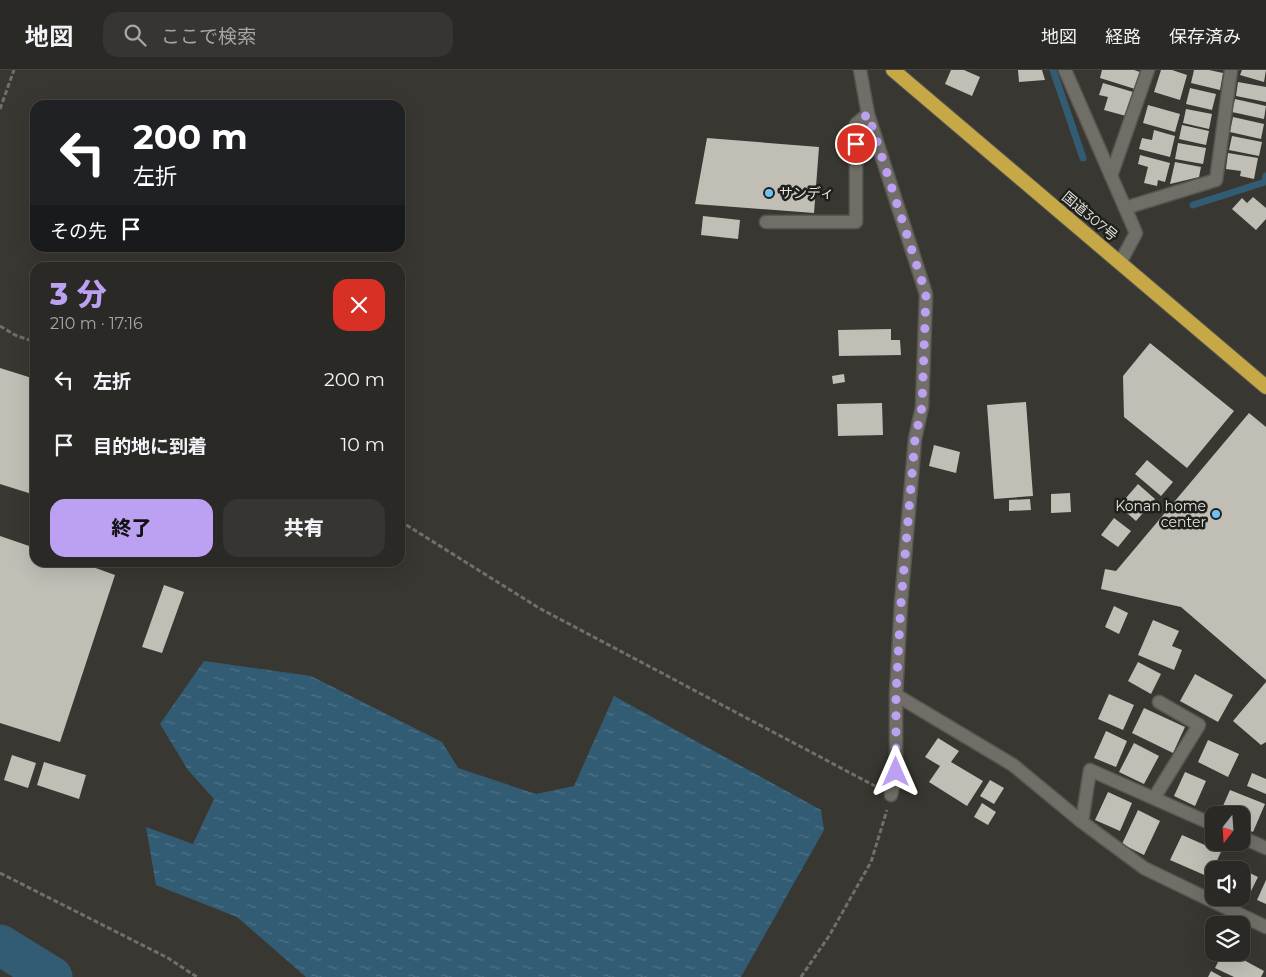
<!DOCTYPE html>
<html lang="ja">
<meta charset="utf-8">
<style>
body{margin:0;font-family:Montserrat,"Noto Sans JP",sans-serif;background:#373532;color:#f1f3f6;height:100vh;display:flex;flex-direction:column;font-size:19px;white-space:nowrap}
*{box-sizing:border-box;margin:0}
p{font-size:16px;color:#a6a6a7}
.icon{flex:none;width:28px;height:28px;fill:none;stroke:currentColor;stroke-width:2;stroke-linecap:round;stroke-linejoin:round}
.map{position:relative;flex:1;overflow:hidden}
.panel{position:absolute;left:30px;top:192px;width:375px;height:305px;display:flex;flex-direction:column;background:#2b2925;border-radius:15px;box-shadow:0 5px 20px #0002,0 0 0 1px #474542}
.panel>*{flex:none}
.hud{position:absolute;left:30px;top:30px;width:375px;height:152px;border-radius:15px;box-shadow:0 5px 20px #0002,0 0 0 1px #474542;background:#202124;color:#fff;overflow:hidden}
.needle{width:32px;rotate:197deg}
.buttons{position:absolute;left:1205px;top:736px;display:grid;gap:10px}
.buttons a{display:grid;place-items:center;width:45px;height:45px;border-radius:10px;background:#2b2925;box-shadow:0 5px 20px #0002,0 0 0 1px #474542;font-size:25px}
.pin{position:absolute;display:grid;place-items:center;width:42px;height:42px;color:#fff;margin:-21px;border:2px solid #fff;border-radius:50%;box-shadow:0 1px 5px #0007}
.me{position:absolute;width:55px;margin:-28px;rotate:0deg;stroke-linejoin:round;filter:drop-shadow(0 0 4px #0008)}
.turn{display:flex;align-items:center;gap:18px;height:105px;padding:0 20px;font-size:22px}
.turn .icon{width:65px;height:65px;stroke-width:2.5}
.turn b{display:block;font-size:35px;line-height:42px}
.then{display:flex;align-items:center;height:48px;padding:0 20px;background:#0003;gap:10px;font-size:19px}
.round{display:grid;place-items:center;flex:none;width:52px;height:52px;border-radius:15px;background:#373532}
.summary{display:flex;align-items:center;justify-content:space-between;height:85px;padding:0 20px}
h1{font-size:30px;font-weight:800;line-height:38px;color:#bca0f2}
.action{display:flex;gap:10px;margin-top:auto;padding:10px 20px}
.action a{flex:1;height:58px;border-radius:15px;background:#bca0f2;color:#111;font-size:20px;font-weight:800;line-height:58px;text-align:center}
.action a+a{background:#373532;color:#f1f3f6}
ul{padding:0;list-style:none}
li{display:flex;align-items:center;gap:15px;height:65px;padding:0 20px}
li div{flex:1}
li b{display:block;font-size:19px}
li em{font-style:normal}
header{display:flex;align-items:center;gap:30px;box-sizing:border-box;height:70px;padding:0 25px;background:#2b2925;border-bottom:1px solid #474542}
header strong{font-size:24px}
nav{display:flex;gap:28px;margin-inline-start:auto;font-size:18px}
.search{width:350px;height:45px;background:#373532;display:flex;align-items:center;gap:12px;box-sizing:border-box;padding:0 18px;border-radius:15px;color:#a6a6a7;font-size:19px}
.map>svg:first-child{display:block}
.water{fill:url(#water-ripples)}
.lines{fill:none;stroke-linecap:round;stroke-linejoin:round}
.stream{stroke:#325c74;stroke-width:7}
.river{stroke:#325c74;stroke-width:41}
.building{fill:#c1beb6}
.service-casing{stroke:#575650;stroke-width:15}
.minor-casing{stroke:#575650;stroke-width:15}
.tertiary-casing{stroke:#575650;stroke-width:15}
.trunk-casing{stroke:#575650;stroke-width:16}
.path{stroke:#716f6a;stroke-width:3;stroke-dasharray:5 2.5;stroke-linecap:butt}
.service{stroke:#706e66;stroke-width:12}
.minor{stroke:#706e66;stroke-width:12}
.tertiary{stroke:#706e66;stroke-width:12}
.trunk{stroke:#c6a946;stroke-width:14}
.route{stroke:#bca0f2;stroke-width:9;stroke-dasharray:0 16.2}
.poi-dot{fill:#6dc2f3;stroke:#1f1f1c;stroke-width:2}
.labels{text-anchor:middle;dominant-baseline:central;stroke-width:5;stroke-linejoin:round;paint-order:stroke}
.poi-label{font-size:14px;fill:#e4e2de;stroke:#1f1f1c;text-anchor:start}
.street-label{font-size:14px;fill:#e4e2de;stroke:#1f1f1c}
</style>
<header>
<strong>地図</strong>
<div class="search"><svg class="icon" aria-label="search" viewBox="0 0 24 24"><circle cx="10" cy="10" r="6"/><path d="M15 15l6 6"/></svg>ここで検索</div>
<nav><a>地図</a><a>経路</a><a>保存済み</a></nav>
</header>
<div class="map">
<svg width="1266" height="907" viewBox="0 0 1266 907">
<defs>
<pattern id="water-ripples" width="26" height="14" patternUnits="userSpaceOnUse" patternTransform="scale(1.25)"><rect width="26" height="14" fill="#325c74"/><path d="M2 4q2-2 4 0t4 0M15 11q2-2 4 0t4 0" fill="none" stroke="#507387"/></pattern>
</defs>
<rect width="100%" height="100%" fill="#393731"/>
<path class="water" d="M204,591L311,606L442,672L458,698L536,724L574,716L614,626L821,740L824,760L741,907H306L237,847L156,815L146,757L193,774L214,729L188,700L160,654Z"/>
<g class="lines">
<path class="stream" d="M1053,0L1083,88
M1193,135L1265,112L1266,106"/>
<path class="river" d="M0,875L52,907"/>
</g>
<path class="building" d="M951,0H964L980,7L972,26L945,14Z
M1018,0H1042L1045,10L1019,12Z
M1102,0H1134L1140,2L1135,19L1100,8Z
M1161,0H1172L1187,5L1180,30L1154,22Z
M1194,0H1209L1223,3L1220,20L1191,13Z
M1242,0H1266L1264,12L1240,5Z
M1238,12L1266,17V32L1236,26Z
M1103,13L1133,22L1126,46L1104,40L1108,27L1099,25Z
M1190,18L1216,24L1212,40L1186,34Z
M1235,29L1266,36L1264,49L1232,42Z
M1148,35L1180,44L1175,62L1143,53Z
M1186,39L1212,44L1209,59L1183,53Z
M1233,47L1264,54L1261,69L1230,62Z
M1182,55L1209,61L1206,75L1179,69Z
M1154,60L1175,66L1170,87L1139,79L1142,68L1152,70Z
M1232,66L1262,72L1259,86L1229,80Z
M707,68L819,77L814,143L695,134Z
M1178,73L1206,78L1203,94L1175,89Z
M1228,83L1258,88L1254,109L1240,106L1241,101L1226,99Z
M1140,85L1170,93L1165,112L1158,110L1157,116L1144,113L1148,97L1138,94Z
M1175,92L1201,97L1199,107L1170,114Z
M1253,127L1266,138V149L1256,160L1232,139L1242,128L1247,133Z
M703,146L740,150L738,169L701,165Z
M891,259V270H900L901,285L839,286L838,260Z
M1150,273L1234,341L1187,398L1124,347L1123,306Z
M0,298L35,309V425L0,414Z
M844,304L845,312L833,314L832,306Z
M1026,332L1033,426L994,429L987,335Z
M882,333L883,365L838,366L837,334Z
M1249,343L1266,357V610L1181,537L1101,519L1105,499L1116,501Z
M934,375L960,382L956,403L929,396Z
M1147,390L1173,412L1161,426L1135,404Z
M1138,414L1155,429L1136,451L1119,436Z
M1070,423L1071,442L1051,443V424Z
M1030,429L1031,440L1009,441V430Z
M1114,448L1131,461L1118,477L1101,465Z
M0,466L35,478V492H79L115,505L60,672L0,653Z
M164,515L184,522L162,583L142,577Z
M1114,536L1128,543L1119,564L1105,557Z
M1153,550L1179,561L1172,576L1182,580L1174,600L1138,585Z
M1138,592L1161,604L1151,624L1128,611Z
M1195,604L1233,625L1218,652L1180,631Z
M1266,612V672L1261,675L1233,651Z
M1109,624L1134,635L1123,660L1098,649Z
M1144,638L1185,657L1173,683L1132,663Z
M1106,661L1127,671L1116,697L1094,688Z
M938,668L959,681L951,692L983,711L967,736L929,712L940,696L925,687Z
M1208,670L1239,684L1228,707L1198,692Z
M1134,673L1159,686L1144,714L1119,702Z
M12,685L36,693L28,718L4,710Z
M44,692L86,705L79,729L37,715Z
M1185,702L1206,711L1195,736L1174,726Z
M1252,703L1266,709V724L1247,716Z
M990,710L1004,718L994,734L980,726Z
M1230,720L1265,734L1253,762L1241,757V745H1219Z
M1108,722L1132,733L1120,761L1095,750Z
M982,733L996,742L988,755L974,747Z
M1138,740L1160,751L1144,785L1122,774Z
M1182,765L1221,782L1209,807L1170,790Z
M1223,790L1258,807L1248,827L1241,824V800H1219Z
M1266,810V834L1257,830Z
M1223,882H1229L1264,901L1261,907H1234L1215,898Z
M1211,901L1222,907H1208Z"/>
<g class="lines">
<g class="service-casing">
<path id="service" d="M1111,106L1148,0
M1125,138L1216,110L1231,0
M766,152H856V54L868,44
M1154,728L1199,655L1159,632"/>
</g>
<g class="minor-casing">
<path id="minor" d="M860,0L868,44L926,224L922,337L915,369L901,533L896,625V702L891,725
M896,625L1013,695L1082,752L1144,798L1266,857
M1082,752L1090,700L1214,755
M1241,767L1266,778"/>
</g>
<g class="tertiary-casing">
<path id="tertiary" d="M1065,0L1136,163L1120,193"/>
</g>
<g class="trunk-casing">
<path id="trunk" d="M893,0L1266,317"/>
</g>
<path class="path" d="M0,39L14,0
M0,256L15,265L35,272
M400,451L539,538L875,716
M0,803L168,888L197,907
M801,907L829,866L871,792L887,740"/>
<use href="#service" class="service"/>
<use href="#minor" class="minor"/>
<use href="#tertiary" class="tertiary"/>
<use href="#trunk" class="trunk"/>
</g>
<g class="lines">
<path class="route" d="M856,74V54L868,44L926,224L922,337L915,369L901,533L896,625V702"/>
</g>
<g class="poi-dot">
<circle cx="769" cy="123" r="5"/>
<circle cx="1216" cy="444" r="5"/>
</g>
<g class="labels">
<g class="poi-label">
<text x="779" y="123">サンディ</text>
<text x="1206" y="436" text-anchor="end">Konan home<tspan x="1206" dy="16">center</tspan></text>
</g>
<g class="street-label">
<text transform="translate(1090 146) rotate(40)">国道307号</text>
</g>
</g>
</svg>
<div class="buttons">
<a><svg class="needle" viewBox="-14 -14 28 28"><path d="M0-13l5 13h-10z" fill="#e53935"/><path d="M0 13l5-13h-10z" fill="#a6a6a7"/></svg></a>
<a><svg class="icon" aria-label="sound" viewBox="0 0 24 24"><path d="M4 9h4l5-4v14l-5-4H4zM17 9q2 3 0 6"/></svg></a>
<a><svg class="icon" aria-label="layers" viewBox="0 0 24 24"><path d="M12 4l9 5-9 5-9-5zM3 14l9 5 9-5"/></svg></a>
</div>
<div class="pin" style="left:856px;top:74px;background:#d93025"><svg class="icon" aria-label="arrive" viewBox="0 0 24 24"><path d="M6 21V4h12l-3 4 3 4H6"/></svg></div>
<svg class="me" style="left:896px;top:702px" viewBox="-20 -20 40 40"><path d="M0-17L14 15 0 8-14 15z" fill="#bca0f2" stroke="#fff" stroke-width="4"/></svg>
<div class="hud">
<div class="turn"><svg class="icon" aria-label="left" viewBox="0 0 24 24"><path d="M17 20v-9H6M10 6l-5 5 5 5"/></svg><div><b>200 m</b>左折</div></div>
<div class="then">その先<svg class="icon" aria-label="arrive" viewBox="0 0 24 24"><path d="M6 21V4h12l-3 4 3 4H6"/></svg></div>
</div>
<section class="panel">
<div class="summary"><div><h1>3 分</h1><p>210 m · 17:16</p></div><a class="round" style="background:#d93025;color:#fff"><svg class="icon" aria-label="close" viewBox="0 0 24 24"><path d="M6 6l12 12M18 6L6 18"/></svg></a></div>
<ul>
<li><svg class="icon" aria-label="left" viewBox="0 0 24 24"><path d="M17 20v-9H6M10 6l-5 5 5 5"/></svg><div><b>左折</b></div><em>200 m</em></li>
<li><svg class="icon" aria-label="arrive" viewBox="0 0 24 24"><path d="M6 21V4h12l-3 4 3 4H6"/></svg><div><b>目的地に到着</b></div><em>10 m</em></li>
</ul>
<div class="action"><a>終了</a><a>共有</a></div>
</section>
</div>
